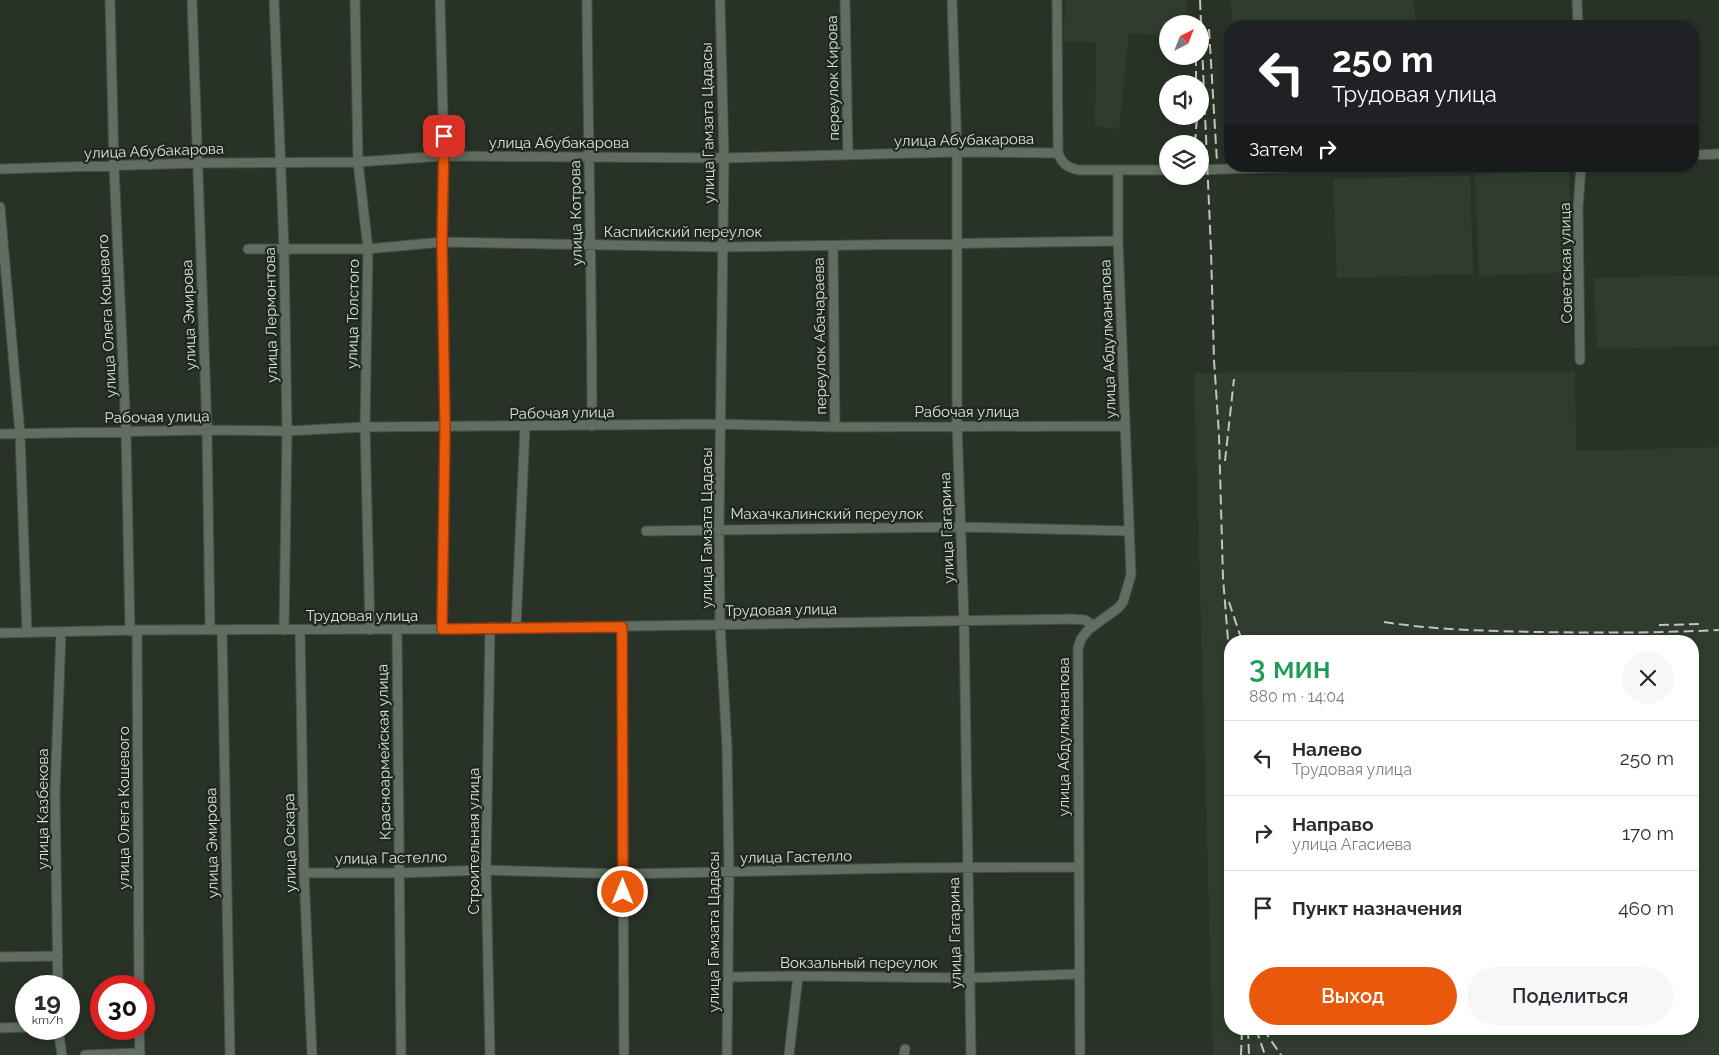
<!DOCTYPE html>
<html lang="ru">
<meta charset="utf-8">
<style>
body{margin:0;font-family:Raleway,sans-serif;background:#f7f7f7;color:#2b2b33;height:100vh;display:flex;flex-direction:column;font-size:19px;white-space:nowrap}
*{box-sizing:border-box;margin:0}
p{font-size:16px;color:#7c7c81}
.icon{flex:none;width:28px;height:28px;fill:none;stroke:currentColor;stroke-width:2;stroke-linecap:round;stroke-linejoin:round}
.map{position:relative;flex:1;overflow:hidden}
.details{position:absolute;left:1224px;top:635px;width:475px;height:400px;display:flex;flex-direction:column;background:#fff;border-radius:20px;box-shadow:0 2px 8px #0003}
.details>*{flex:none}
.top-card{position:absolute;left:1224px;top:20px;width:475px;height:152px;border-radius:20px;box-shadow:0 2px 8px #0003;background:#202124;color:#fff;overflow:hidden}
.needle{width:32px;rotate:42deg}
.tools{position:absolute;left:1159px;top:15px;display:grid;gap:10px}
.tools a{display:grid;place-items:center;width:50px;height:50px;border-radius:50%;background:#fff;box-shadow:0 2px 8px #0003;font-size:25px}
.speed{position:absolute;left:15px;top:975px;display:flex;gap:10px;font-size:25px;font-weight:700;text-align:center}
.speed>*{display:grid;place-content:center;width:65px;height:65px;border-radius:50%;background:#fff;box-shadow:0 2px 8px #0003;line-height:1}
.speed small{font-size:12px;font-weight:400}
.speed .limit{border:8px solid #d22;background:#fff;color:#111}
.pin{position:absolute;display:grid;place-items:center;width:42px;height:42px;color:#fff;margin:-21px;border-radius:10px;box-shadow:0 2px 8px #0006}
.me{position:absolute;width:55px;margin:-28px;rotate:0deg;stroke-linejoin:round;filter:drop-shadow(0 0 4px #0008)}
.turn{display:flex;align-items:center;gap:18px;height:105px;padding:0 25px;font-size:22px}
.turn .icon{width:65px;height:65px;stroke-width:2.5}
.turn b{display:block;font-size:35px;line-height:42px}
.then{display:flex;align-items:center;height:48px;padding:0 25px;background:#0003;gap:10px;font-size:19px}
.round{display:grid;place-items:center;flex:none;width:52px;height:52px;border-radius:26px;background:#f7f7f7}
.headline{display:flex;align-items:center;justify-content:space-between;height:85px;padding:0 25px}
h1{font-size:30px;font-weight:600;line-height:38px;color:#1e9e55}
.cta{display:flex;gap:10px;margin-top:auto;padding:10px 25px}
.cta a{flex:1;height:58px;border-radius:30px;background:#ea580c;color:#fff;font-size:20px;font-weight:600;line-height:58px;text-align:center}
.cta a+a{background:#f7f7f7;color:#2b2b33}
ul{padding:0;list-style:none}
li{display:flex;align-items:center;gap:15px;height:75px;padding:0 25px;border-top:1px solid #e1e1e2}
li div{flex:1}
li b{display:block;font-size:19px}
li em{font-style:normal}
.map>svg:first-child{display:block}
.built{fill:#303d2e;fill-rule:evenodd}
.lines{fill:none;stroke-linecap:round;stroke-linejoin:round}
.minor-casing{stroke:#464e45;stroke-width:11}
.minor{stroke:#616d60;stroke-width:9}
.rail{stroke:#bfc6be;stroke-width:2;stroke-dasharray:10 5;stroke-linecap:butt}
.route-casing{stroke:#983908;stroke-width:12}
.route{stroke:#ea580c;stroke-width:9}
.labels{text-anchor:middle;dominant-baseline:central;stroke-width:4.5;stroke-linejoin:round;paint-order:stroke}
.street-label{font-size:15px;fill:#dbe1da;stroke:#1f281e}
</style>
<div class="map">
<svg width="1719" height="1055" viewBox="0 0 1719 1055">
<rect width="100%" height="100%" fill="#293227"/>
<path class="built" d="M1065,0H1186V24H1168L1167,35L1129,33L1119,129L1095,126L1096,42L1064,41Z
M1231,0H1414L1415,26H1233Z
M1569,171L1574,272L1479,276L1475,174Z
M1470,175L1473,274L1337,278L1333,179Z
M1719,275V346L1597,349L1594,278Z
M1575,371L1576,451L1719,447V1055H1213L1194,373ZM1692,641V1029H1230V641Z"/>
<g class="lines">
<g class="minor-casing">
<path id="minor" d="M110,0L114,166L126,432L130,631
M192,0L207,430L210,630
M274,0L284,249L287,431L284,630
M355,0L358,162L368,249L365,427L370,630
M440,0L444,156L442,242L445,427L442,629
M587,0C588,142 592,284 592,426
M720,0L724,158L719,529L720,625L727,747L729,872L727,1055
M845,0L848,155
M952,0L957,152V425L964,622L971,1055
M1057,0L1058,153C1062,164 1067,167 1078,170H1168
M1577,0L1578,26
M1692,155L1719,154
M0,169L198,163L358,162L444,156L724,158L957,152L1058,153
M1200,170L1309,166
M0,207L20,434L27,633
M833,246L835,427
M248,249H368L442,242L723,247L1118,241
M1580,360L1578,208L1581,166
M0,434L207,430L287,431L365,427L720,424L835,427L1125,426
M646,531L960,527L1129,531
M490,627L486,870L490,1055
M516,627L525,427
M622,627L624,1055
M137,630L139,986
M222,630L230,1055
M300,630L304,873L312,1055
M397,630L401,1055
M0,633L137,630L442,629L1073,619L1085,620L1093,625
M304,873H400L486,870L623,874L903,868L1078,867
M0,957L58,956
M728,977L798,976L969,978L1080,974
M58,986L55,794L61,632
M0,1028L26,1027
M58,1029L62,1055
M139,1029L140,1055
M85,1055L139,1053
M789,1055L798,976
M904,1055L905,1049
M1080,1055L1078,648L1081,639L1088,630L1118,608L1123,602L1131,575L1118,241V171"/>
</g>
<use href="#minor" class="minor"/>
<path class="rail" d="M1200,0L1211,250L1214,360L1219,435L1223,578L1230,665
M1209,29L1217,162
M1196,56V84
M1195,144L1197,116
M1225,461L1234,379
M1229,602L1240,635L1244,641
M1384,622C1435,630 1488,631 1540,632C1600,633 1659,633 1719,630
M1659,625L1704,624
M1248,1029L1249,1055
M1256,1029L1265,1055
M1263,1029L1281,1055
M1241,1055L1242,1030"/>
</g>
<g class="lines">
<g class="route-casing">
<path id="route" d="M444,136L442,242L445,427L442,629L622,627L623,892"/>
</g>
<use href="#route" class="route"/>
</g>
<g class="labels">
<g class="street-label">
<text transform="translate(833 78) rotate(-91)">переулок Кирова</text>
<text transform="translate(708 123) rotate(-91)">улица Гамзата Цадасы</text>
<text transform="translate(964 140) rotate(-1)">улица Абубакарова</text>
<text x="559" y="143">улица Абубакарова</text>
<text transform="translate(154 151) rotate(-2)">улица Абубакарова</text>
<text transform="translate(576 213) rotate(-91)">улица Котрова</text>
<text x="683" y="232">Каспийский переулок</text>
<text transform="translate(1566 263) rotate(-91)">Советская улица</text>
<text transform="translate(353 314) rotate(-89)">улица Толстого</text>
<text transform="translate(189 315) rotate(-92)">улица Эмирова</text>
<text transform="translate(271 315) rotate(-91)">улица Лермонтова</text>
<text transform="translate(107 316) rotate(-93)">улица Олега Кошевого</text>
<text transform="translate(820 336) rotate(-91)">переулок Абачараева</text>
<text transform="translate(1108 339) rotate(-92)">улица Абдулманапова</text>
<text x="967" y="412">Рабочая улица</text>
<text transform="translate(562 413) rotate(-1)">Рабочая улица</text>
<text transform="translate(157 417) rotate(-1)">Рабочая улица</text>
<text x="827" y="514">Махачкалинский переулок</text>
<text transform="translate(707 528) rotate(-90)">улица Гамзата Цадасы</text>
<text transform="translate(947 528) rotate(-92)">улица Гагарина</text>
<text transform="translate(781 610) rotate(-1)">Трудовая улица</text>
<text x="362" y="616">Трудовая улица</text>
<text transform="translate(1064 737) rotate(-90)">улица Абдулманапова</text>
<text transform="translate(384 752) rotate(-91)">Красноармейская улица</text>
<text transform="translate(124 808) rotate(-90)">улица Олега Кошевого</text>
<text transform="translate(43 809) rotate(-90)">улица Казбекова</text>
<text transform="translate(474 841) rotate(-90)">Строительная улица</text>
<text transform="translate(212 843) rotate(-91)">улица Эмирова</text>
<text transform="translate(290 843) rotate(-91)">улица Оскара</text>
<text transform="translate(796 857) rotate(-1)">улица Гастелло</text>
<text transform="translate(391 858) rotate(-1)">улица Гастелло</text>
<text transform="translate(714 932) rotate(-90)">улица Гамзата Цадасы</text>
<text transform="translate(955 933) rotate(-91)">улица Гагарина</text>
<text x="859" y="963">Вокзальный переулок</text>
</g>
</g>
</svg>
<div class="tools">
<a><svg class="needle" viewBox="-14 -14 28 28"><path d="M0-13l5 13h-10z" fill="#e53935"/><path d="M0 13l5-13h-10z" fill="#7c7c81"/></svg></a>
<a><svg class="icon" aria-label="sound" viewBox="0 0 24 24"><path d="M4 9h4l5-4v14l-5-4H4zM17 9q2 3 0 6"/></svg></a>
<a><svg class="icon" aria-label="layers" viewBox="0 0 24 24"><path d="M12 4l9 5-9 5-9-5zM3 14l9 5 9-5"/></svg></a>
</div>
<div class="speed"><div>19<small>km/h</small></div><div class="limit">30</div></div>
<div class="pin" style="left:444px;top:136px;background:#d93025"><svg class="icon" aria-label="arrive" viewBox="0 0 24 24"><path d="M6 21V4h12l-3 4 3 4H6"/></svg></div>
<svg class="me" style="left:623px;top:892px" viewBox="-20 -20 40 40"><circle r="17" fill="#ea580c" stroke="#fff" stroke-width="3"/><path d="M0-11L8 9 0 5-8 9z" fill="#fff"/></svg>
<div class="top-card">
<div class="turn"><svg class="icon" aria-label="left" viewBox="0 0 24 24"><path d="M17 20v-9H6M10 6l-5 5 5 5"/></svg><div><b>250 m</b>Трудовая улица</div></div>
<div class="then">Затем<svg class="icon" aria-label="right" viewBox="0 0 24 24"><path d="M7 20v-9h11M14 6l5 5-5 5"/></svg></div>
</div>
<section class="details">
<div class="headline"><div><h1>3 мин</h1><p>880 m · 14:04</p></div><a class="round"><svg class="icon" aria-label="close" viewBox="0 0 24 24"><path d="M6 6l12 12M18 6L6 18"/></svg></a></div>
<ul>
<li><svg class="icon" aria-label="left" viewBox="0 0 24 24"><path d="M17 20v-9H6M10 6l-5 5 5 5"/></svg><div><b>Налево</b><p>Трудовая улица</p></div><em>250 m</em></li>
<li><svg class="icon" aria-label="right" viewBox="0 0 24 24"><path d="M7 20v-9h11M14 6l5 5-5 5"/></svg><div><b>Направо</b><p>улица Агасиева</p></div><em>170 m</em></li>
<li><svg class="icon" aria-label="arrive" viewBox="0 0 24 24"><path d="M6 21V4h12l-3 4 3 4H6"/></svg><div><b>Пункт назначения</b></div><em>460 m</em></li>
</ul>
<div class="cta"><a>Выход</a><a>Поделиться</a></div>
</section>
</div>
